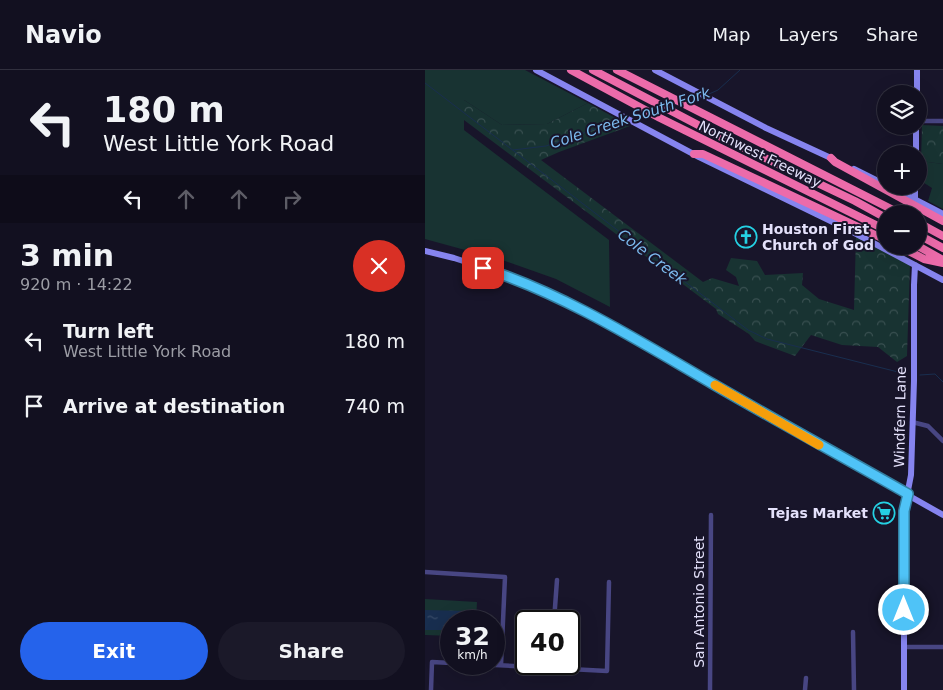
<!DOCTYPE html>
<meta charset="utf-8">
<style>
body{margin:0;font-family:"DejaVu Sans",sans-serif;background:#1b1929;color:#f1f3f6;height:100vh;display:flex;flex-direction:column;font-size:19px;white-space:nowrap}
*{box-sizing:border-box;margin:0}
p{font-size:16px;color:#9c9da5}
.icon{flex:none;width:28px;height:28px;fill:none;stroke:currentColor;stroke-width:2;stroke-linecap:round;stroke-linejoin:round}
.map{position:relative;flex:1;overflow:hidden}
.details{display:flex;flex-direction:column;background:#121020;width:425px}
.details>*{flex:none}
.guide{background:#121020;color:#f1f3f6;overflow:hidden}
.controls{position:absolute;left:452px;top:15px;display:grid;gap:10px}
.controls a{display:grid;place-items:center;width:50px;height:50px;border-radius:50%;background:#121020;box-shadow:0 5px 20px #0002,0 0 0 1px #31303e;font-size:25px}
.speed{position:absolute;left:15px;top:540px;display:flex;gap:10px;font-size:25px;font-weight:700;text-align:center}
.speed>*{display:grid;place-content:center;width:65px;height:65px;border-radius:50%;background:#121020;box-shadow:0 5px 20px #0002,0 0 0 1px #31303e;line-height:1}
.speed small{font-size:12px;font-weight:400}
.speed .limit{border:2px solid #111;border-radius:8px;background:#fff;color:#111}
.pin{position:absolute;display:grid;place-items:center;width:42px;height:42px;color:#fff;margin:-21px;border-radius:10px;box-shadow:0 2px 8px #0006}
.me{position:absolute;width:55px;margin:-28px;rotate:0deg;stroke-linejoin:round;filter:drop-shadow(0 0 4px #0008)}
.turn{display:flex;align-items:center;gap:18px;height:105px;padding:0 20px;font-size:22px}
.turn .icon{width:65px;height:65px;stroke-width:2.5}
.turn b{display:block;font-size:35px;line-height:42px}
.lanes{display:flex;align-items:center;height:48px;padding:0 20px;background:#0003;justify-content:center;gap:25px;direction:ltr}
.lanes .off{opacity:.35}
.round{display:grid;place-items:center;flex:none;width:52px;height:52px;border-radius:26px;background:#1b1929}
.headline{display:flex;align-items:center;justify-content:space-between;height:85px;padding:0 20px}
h1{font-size:30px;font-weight:700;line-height:38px}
.primary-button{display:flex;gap:10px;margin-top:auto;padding:10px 20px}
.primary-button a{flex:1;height:58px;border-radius:30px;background:#2563eb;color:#fff;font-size:20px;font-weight:700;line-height:58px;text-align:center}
.primary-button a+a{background:#1b1929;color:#f1f3f6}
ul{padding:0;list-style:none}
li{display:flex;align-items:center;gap:15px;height:65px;padding:0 20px}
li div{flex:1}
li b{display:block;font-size:19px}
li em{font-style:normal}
header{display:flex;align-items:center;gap:30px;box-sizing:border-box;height:70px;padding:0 25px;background:#121020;border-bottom:1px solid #31303e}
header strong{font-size:24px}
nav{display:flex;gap:28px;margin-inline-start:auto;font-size:18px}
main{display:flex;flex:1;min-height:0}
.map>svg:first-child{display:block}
.green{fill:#183332}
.forest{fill:url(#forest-crowns)}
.water{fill:url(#water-ripples)}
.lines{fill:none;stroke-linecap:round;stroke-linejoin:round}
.stream{stroke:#182e4f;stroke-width:1}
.street{stroke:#484683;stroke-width:4.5}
.secondary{stroke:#8684ef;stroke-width:6}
.highway{stroke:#ec6baa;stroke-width:8}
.route-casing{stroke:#337fa1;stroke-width:12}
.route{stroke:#4fc3f7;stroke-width:9}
.slow{stroke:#f59e0b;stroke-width:9}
.labels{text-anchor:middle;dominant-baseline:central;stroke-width:4;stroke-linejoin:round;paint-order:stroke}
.street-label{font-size:14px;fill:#e4e1fb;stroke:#18152a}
.poi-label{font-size:14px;font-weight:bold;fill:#e4e1fb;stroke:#18152a;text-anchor:start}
.water-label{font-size:15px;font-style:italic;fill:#7cbaee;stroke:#18152a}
</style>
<header>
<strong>Navio</strong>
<nav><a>Map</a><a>Layers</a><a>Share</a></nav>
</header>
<main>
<section class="details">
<div class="guide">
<div class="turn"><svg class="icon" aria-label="left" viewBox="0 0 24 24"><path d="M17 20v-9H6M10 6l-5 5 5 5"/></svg><div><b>180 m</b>West Little York Road</div></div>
<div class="lanes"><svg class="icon" aria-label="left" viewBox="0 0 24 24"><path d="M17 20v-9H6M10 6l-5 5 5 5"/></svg><svg class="icon off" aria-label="ahead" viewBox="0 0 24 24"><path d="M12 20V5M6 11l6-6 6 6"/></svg><svg class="icon off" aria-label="ahead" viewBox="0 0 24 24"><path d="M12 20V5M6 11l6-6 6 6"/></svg><svg class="icon off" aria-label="right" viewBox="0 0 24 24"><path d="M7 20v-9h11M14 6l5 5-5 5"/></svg></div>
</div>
<div class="headline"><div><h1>3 min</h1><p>920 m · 14:22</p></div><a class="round" style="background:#d93025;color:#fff"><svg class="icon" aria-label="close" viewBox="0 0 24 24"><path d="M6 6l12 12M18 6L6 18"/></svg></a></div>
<ul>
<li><svg class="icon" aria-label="left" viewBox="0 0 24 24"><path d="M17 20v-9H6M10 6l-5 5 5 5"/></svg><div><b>Turn left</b><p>West Little York Road</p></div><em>180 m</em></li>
<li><svg class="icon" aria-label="arrive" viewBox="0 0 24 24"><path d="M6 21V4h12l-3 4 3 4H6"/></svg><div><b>Arrive at destination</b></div><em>740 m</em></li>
</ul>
<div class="primary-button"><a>Exit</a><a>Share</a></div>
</section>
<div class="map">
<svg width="518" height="620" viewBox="0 0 518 620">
<defs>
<pattern id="forest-crowns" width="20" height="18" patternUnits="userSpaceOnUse" patternTransform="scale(1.25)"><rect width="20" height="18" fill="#183332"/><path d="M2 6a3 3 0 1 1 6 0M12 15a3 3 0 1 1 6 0" fill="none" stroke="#395051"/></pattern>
<pattern id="water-ripples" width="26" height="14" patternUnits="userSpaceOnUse" patternTransform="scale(1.25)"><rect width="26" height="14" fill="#182e4f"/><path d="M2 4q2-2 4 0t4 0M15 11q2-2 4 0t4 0" fill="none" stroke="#394c69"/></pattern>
</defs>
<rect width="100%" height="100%" fill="#18152a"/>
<path class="green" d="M0,0H100L163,33L122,54L77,55L39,30V60L184,170L185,237L131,209L80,191L0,169Z
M496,91L518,94V139L503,131L507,118L496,111Z
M0,529L52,532L51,551H26V566L0,565Z"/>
<path class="forest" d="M39,30L77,55L122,54L163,33L205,56L134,82L116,90L278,212L287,208L314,216L311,207L301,200L306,188L332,191L340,205L378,203L377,215L394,229L429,240L431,166L485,194L482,286L472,292L453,277L417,275L386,265L370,286L330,271L324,264L293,244L291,239L39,50Z
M497,55L518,56V94L496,91Z"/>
<path class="water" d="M0,540L42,541L43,544V551H26V560H0Z"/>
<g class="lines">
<path class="stream" d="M0,13L323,260L342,269L481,304
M284,24L293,20L315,0
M263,31L276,28
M243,36L252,34
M205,48L218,43
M88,80L121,76L199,49
M495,305L510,304L518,312"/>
<path class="street" d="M494,51H518
M487,352L503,356L518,371
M0,502L80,507L76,595
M129,551L132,510
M428,562L429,620
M479,577H518
M50,594L182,601L184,512
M6,620L7,592L26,593
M285,620L286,445
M380,620L381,608"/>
<path class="secondary" d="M111,0L274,87L422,159L518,210
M230,0L341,58L408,89
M492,24V0
M491,56V84
M429,99L461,115
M464,116L518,144
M490,116V130
M0,181L29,188L72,202L137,230L238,285L368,360L518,445
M479,620V441L486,405L489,311V215L490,195"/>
<path class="highway" d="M146,0L235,48L461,160
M168,0L296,67L430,131L461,148
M192,0L476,144
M269,84H278L461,170
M406,88L410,92L518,151
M494,153L518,166
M494,165L518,178
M474,176L499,189L518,193
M493,176L518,190"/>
</g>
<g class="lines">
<g class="route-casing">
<path id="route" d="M58,198C139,224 214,271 288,314C352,351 418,387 483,424L479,441V540"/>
</g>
<use href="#route" class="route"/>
<path class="slow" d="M290,315L394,375"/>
</g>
<defs>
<g id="church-ring" transform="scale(1.125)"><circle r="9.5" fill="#18152a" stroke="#25d1e3" stroke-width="1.5"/><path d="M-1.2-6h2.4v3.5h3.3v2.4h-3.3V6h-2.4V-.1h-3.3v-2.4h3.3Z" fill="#25d1e3"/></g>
<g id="supermarket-ring" transform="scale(1.125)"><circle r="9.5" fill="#18152a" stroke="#25d1e3" stroke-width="1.5"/><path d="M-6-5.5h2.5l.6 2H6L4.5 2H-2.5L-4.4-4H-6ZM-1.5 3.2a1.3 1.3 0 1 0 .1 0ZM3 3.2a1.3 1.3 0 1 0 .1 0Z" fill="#25d1e3"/></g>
</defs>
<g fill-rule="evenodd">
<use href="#church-ring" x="321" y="167"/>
<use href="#supermarket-ring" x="459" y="443"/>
</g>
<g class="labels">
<g class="street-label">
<text transform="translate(335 84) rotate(26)">Northwest Freeway</text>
<text transform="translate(475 347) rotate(-89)">Windfern Lane</text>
<text transform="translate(274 532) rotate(-90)">San Antonio Street</text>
</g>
<g class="poi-label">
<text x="337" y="159">Houston First<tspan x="337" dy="16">Church of God</tspan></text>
<text x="443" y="443" text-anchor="end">Tejas Market</text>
</g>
<g class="water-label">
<text transform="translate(205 48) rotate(-18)">Cole Creek South Fork</text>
<text transform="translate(227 187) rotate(37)">Cole Creek</text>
</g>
</g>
</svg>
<div class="controls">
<a><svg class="icon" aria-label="layers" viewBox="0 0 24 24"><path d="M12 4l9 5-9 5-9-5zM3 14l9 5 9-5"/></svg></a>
<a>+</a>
<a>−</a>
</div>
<div class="speed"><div>32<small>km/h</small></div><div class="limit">40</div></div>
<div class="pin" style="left:58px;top:198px;background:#d93025"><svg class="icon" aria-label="arrive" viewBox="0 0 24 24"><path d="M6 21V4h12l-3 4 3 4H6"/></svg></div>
<svg class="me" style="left:479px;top:540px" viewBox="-20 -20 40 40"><circle r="17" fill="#4fc3f7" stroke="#fff" stroke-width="3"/><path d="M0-11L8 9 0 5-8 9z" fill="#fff"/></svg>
</div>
</main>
